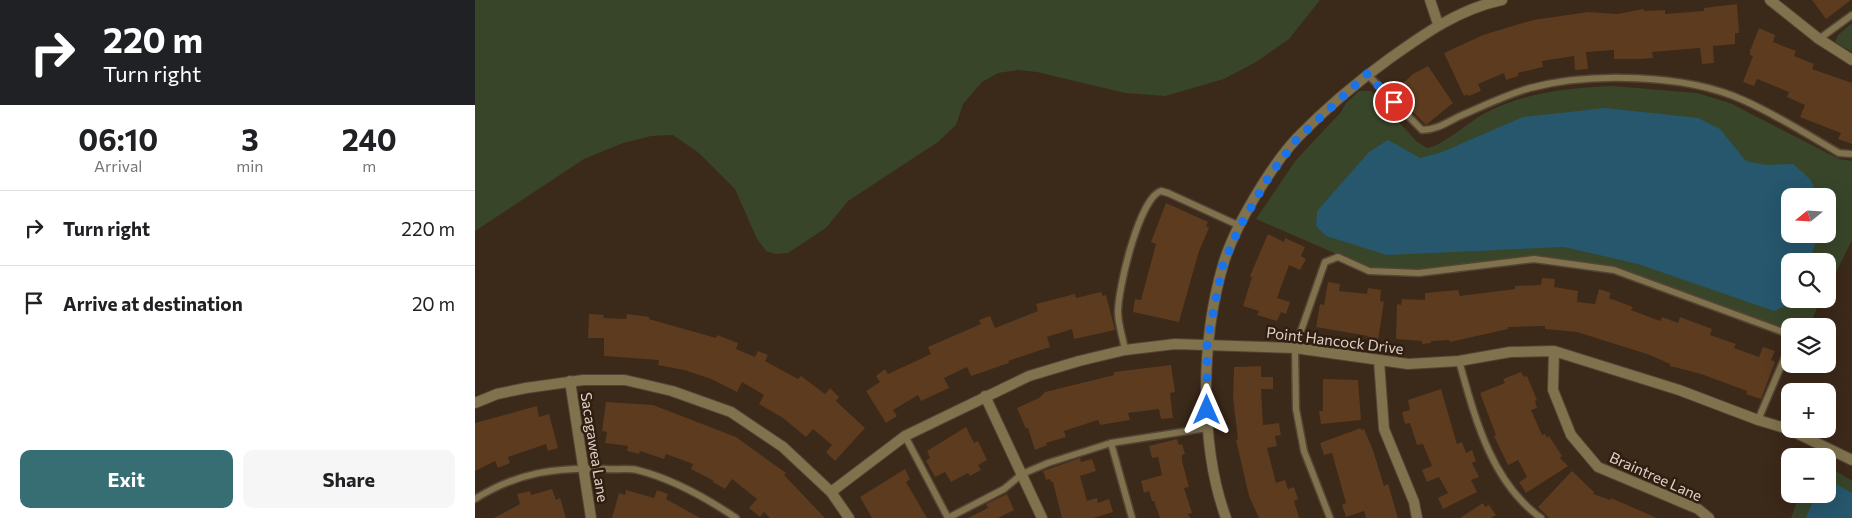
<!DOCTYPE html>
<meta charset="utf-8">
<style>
body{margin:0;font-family:Commissioner,sans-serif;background:#f6f6f6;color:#202124;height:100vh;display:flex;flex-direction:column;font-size:19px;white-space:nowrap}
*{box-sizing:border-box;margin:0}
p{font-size:16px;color:#757577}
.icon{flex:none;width:28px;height:28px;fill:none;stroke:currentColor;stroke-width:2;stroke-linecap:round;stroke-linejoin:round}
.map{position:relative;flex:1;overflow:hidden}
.sheet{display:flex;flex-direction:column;background:#fff;width:475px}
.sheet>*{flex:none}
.hud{background:#202124;color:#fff;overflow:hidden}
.needle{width:32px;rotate:252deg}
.fabs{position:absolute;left:1306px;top:188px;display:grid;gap:10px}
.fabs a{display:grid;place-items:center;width:55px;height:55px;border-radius:10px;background:#fff;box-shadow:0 5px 20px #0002;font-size:25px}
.pin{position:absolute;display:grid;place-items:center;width:42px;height:42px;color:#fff;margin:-21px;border:2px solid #fff;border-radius:50%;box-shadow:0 1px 5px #0007}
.me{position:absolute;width:55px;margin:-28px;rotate:0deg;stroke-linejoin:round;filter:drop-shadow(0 0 4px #0008)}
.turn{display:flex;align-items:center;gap:18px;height:105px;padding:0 20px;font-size:22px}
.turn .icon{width:65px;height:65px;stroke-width:2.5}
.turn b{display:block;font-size:35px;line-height:42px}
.eta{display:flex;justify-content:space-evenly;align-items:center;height:85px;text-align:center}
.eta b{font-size:30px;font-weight:700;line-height:35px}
.cta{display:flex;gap:10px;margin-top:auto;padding:10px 20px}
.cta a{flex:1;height:58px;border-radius:10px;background:#366e74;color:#fff;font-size:20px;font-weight:700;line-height:58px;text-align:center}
.cta a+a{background:#f6f6f6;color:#202124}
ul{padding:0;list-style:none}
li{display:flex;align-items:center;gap:15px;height:75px;padding:0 20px;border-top:1px solid #e0e0e0}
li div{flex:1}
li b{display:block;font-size:19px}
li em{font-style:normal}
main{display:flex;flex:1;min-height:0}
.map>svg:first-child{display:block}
.green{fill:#384529;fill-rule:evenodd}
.water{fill:#26576d}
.building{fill:#5c3b1e}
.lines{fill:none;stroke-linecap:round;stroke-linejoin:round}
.service-casing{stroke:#554436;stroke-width:9}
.minor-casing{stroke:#554436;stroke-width:12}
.tertiary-casing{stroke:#554436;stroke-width:12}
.service{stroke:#7f724d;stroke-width:6}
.minor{stroke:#7f724d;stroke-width:10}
.tertiary{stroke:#7f724d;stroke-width:10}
.route{stroke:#1a73e8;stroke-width:9;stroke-dasharray:0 16.2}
.labels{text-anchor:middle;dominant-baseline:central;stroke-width:5;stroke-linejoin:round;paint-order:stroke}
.street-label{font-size:15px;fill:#ddd1c8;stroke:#301f11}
</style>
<main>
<section class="sheet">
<div class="hud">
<div class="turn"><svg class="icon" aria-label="right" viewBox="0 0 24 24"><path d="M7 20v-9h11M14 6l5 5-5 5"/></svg><div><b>220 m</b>Turn right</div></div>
</div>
<div class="eta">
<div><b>06:10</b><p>Arrival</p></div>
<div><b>3</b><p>min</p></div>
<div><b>240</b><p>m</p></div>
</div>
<ul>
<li><svg class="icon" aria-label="right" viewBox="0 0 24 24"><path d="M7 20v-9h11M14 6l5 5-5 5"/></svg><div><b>Turn right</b></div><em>220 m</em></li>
<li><svg class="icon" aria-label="arrive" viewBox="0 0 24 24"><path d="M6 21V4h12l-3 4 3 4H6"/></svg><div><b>Arrive at destination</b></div><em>20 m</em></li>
</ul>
<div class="cta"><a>Exit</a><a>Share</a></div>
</section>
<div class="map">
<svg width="1377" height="518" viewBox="0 0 1377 518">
<rect width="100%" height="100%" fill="#3b291a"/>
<path class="green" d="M0,0H845L814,39L781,62L749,79L690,96L650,93L562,72L543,70L523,73L507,82L488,104L481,125L463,142L373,201L351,228L313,253L300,254L291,251L282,239L260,189L224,153L198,135L176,136L148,143L109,159L0,231Z
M1377,23V52L1360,42L1363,35Z
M1137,86L1222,93L1255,103L1364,159L1377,161V240L1353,288L1352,261H1315V299H1346L1334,326H1315V334L1309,330L1148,271L1060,258L942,271L896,269L781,219L821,160L866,112L871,103L884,91H896L941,141L952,148C966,147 995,121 1010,113C1050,92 1094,88 1137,86ZM1315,196H1352V234H1315Z
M1353,466L1377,481V518H1316L1325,494H1352Z"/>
<path class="water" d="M1130,108L1223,118L1245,129L1271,161L1291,165L1318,164L1335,179L1343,196H1315V234H1344L1334,261H1315V299H1320L1319,302L1299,311L1163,264L1089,247L912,255L851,236L841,226L842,211L894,152L913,140L945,158L967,152L1048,117Z
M1353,483H1359L1377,493V518H1331L1341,494H1352Z"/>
<path class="building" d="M1337,0H1376L1351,19Z
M1262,4L1264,33H1260V44L1238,46L1239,63L1227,64L1225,48L1177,52L1178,58L1165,59H1139V50L1111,52L1113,69L1100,70L1099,56L1067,61L1068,67L1043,73V76L1031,80L1029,73L1003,84L1006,91L994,96L992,94L989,96L969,53L1008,35L1058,20L1113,12L1142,14L1169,9V11L1190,10V14L1229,11V8Z
M1284,28L1300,35L1298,42L1321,51L1319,56L1339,64L1337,69L1377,83V144L1363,139L1366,133L1325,117L1330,105L1312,97L1314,92L1282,79L1279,86L1268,82L1278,56L1275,55V51Z
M953,66L978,103L951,125L918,92L938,74Z
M691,203L733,222L731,226L734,228L724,251L704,322L658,312L660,299L666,300L681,244L676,242Z
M793,234L809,242L810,238L830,247L826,256L831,259L825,270L814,265L802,298L815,302L811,314L806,312L802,321L782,315L784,311L768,306L777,277L775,276Z
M1067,278L1080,279L1079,287L1103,291L1102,302L1120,304L1124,289L1136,293L1134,298L1158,307L1156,310L1185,321L1187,317L1203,323L1205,317L1237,329L1235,335L1261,344L1259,348L1284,357L1288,347L1300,351L1296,360L1300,362L1286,399L1271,394L1272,391L1226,374L1195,366V364L1175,355L1102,332L1070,329V326L1033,327V329L975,342L974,340L956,341V343L947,344V341L921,339L922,304L926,305L927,299L950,300V293L983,290L985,296L1040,289V286L1066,285Z
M853,282L865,284L864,291L892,294L893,288L906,290L905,301L909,302L903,340L892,338L893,336L841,327L845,304L849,305Z
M626,292L628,296L631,295L640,330L599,339L597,329L572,337L575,347L533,361L534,363L496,376L492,367L469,378L474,388L446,401L443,395L418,410L422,416L411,423L391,391L405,382L401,376L410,369L413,374L456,354L453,347L506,324L504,320L515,316L520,328L563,311L561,304L600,294L601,298Z
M114,314L129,315L128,318L151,319L152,314L174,317V319L241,338L242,335L263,343L261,349L280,357L283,351L293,355L290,361L323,379L326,376L350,394L355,388L364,397L361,401L390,428L360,461L351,452L357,445L338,429L331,437L308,418L284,404L289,395L267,382L262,392L236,379L209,370L183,365L184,360L129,356V338H113Z
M696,365L700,392L695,393L698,418L686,419L684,409L653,413L655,420L625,425L623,420L589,431L591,437L571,443L572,445L560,450L553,428L551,429L542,408L564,398L570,392L639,375V372Z
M786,366V377H798V389H786L788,425L804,423L806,435L800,436L802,446L792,448L801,483L810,480L813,489L819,487L823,499L819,501L824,518H784L774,496L761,440L763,439L758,398L759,367Z
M1046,372L1049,377L1052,376L1062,400L1060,401L1062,408L1056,410L1067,435L1070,434L1072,438L1074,436L1087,456L1085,458L1093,466L1051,493L1044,482L1052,477L1043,460L1033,465L1019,436L1021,435L1005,393L1030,383L1028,379Z
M848,379L883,380L886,420L846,424L844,411H848Z
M966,389L982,444L987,442L991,453L997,450L1001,461L997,463L1004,477L996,480L1002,492L968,509L963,498L973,493L964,477L952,482L947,470L957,466L948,444L942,445L935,423L930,424L927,412L935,410L933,400Z
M131,402L178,405L261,437L311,473L309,475L350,518H295L289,512L285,517L274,508L282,499L257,479L250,489L238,482L239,481L216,469L218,464L191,454L189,459L165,451L164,454L152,451L153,446L130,443L132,432L127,431Z
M62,406L64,417L74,414L83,448L73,451L71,444L33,457L35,463L23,468L20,461L0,471V423Z
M491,427L499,443L503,441L512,460L503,465L506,470L495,476L493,473L476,482L470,472L460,477L451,461L455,458L452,451Z
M886,428V430L889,429L898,450L909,486L913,484L923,518H891L889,511L871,517L867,505L871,503L857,453L849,455L845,443Z
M702,439L704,445L707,444L710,454L707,455V461L714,487L709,488L717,513L713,514L715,518H685L679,501H677L674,491L669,493L666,481L687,475L683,457L677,458L674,446Z
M605,458L606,462L617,459L621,471L605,476L612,501L622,498L623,503L634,499L638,512L618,518H587L578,482H576L575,479L571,480L568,471Z
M430,469L435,479L431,482L452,518H397L385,497Z
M1097,471L1119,492L1118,494L1135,500L1136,498L1182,518H1074L1063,507Z
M77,489L81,500L85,498L91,518H19L45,504L42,494L55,491L56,495Z
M151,490L179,498L182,490L193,494L191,499L225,518H137L144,493L150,495Z
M532,494L539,510L523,518H493L513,508L511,504Z
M1008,503L1010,507L1014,505L1021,515L1016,518H985Z"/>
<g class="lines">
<g class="service-casing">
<path id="service" d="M1344,39L1377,15
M893,75L947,130C964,130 976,119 992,113C1012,104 1034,94 1055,88C1115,72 1211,74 1268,100C1302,115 1333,135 1364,153L1377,154
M650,350C648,338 643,324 643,312C643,289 664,198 686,191L693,193L765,226
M984,361C1000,418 1016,482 1066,518
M1283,420L1315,345
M430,436L473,518
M636,443L657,518
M0,499C43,472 82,467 131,469C141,470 152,468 162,470C198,479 230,497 261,518
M473,518L529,489L547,474L573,463L636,443L732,428
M855,518L829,451L821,409L820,348L850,262L863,257L894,271L944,273L1059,259L1139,270L1308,332L1315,340"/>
</g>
<g class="minor-casing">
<path id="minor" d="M955,0L963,24
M1295,0L1344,39L1377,60
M1079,351L1078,390L1096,435L1123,467L1223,509L1234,518
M904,361L909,429L939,502L942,518
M95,381L116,518
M510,396L567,518
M0,403L22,394L51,388L108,380H150L197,391L256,412L308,447L356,492L374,518
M356,492L430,436L554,376L604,361L650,350L700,344L820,348L933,364L984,361L1035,352L1079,351L1204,390L1283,420L1313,429L1377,460"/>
</g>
<g class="tertiary-casing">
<path id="tertiary" d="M751,518C736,477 732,435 731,392C731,349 736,306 748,265C759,227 796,166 822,138C850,109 882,82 914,59C949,34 984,9 1027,0"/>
</g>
<use href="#service" class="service"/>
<use href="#minor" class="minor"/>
<use href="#tertiary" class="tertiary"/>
</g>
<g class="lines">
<path class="route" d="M732,410V343L748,264L765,226L795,175L822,139L892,74L919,102"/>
</g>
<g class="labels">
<g class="street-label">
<text transform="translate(860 340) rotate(7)">Point Hancock Drive</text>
<text transform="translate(120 447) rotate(81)">Sacagawea Lane</text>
<text transform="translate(1181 476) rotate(24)">Braintree Lane</text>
</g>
</g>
</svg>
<div class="fabs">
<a><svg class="needle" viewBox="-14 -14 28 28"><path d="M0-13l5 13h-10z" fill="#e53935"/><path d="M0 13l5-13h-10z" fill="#757577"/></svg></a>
<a><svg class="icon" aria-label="search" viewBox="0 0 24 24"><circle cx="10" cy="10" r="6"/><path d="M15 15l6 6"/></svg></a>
<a><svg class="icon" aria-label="layers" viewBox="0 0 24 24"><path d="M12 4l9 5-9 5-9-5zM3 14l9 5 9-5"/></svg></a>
<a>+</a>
<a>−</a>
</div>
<div class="pin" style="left:919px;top:102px;background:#d93025"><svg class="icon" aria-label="arrive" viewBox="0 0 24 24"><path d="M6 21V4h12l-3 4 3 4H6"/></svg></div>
<svg class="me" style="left:732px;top:410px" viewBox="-20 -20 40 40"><path d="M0-17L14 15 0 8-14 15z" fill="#1a73e8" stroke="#fff" stroke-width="4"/></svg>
</div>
</main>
